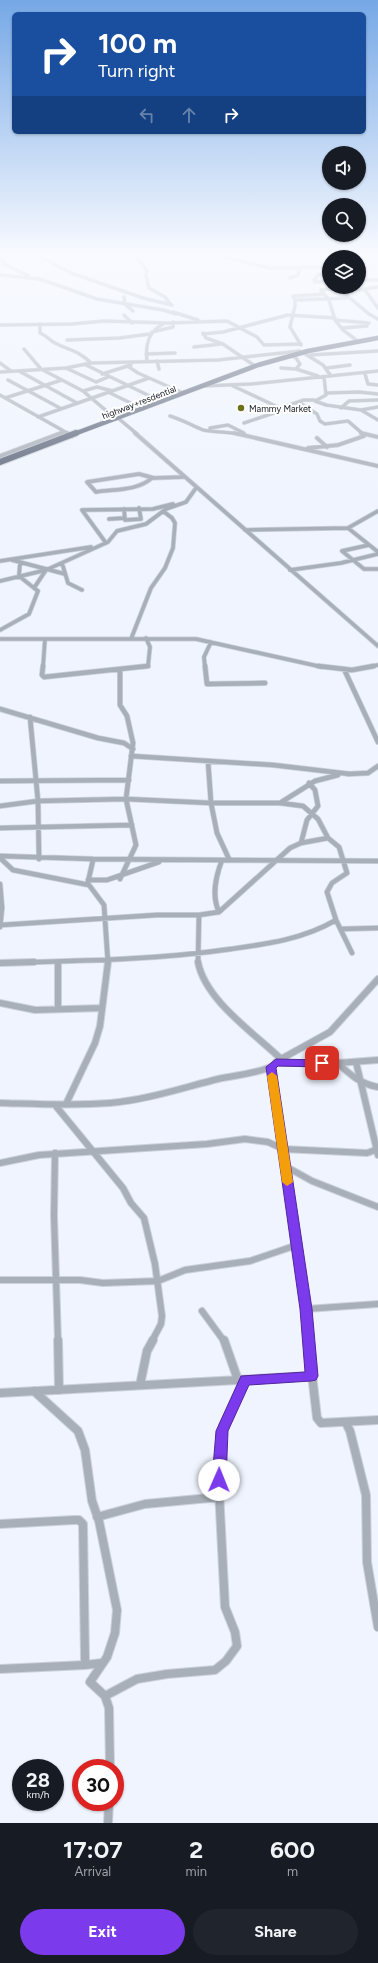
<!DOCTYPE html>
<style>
body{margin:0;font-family:Figtree,sans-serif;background:#20242c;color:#f1f3f6;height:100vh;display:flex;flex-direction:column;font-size:15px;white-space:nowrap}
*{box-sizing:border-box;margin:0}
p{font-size:13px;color:#9ea1a6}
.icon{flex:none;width:22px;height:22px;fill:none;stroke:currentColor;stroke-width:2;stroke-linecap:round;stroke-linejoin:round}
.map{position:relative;height:1823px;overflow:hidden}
.details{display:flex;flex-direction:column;background:#171b24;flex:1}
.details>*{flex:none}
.top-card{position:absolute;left:12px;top:12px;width:354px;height:122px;border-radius:6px;box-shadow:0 1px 3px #0004;background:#1a4fa0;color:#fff;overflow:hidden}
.buttons{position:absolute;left:322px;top:146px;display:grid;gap:8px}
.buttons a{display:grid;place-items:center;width:44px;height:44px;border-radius:50%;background:#171b24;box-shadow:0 1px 3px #0004;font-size:20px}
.speed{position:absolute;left:12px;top:1759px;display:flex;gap:8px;font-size:20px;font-weight:700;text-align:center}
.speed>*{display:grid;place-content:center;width:52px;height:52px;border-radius:50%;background:#171b24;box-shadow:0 1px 3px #0004;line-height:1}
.speed small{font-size:10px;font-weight:400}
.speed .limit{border:6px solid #d22;background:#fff;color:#111}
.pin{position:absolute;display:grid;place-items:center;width:34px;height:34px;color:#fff;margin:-17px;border-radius:8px;box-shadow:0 2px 6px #0006}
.me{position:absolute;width:44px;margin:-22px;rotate:1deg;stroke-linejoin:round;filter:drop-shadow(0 0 3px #0008)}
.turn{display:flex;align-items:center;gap:14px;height:84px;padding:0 20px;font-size:18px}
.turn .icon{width:52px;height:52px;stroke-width:2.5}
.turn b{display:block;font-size:28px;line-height:34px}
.lanes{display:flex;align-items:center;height:38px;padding:0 20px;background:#0003;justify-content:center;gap:20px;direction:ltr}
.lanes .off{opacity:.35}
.eta{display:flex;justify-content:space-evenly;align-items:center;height:68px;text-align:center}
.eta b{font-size:24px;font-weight:700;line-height:28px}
.action{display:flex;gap:8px;margin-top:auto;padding:8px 20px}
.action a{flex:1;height:46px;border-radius:24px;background:#7c3aed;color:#fff;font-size:16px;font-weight:700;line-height:46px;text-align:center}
.action a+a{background:#20242c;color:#f1f3f6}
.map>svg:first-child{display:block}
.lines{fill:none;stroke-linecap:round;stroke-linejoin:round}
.minor-far4-casing{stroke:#ccd1da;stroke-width:4}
.minor-far3-casing{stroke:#ccd1da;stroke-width:5}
.minor-far2-casing{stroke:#ccd1da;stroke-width:6}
.minor-far1-casing{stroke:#ccd1da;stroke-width:8}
.minor-casing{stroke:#ccd1da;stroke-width:10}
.trunk-far1-casing{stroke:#ccd1da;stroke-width:5.5}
.trunk-casing{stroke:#ccd1da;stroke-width:8}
.minor-far4{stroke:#a9afb9;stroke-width:3}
.minor-far3{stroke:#a9afb9;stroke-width:3.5}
.minor-far2{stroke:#a9afb9;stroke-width:4.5}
.minor-far1{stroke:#a9afb9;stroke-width:6}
.minor{stroke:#a9afb9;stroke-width:8}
.trunk-far1{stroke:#616b7e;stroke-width:4.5}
.trunk{stroke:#616b7e;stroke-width:6}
.route{fill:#7c3aed;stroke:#51269a}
.slow{fill:#f59e0b}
.poi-dot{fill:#6d7117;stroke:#fff;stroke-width:1.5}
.labels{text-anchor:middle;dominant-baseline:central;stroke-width:4;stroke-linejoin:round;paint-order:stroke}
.far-street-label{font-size:9px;fill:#131820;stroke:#fff}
.far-poi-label{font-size:9px;fill:#131820;stroke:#fff;text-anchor:start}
</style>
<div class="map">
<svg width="378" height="1823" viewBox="0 0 378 1823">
<rect width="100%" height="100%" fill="#eff4fe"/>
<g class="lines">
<g class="minor-far4-casing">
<path id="minor-far4" d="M4,252L2,260L4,264L29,276
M32,252L71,273L143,298L172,305
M133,252L147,271L146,276L149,288L165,297L171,305
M204,252L214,255
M211,252L224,257L270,268L329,267
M341,257L342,252
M329,273L318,275L314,280L315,282L329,281
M0,275L40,279L97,299L163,310L176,314
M290,278L298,275L300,268
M359,280H378
M351,289L365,290L378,308
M353,289L344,293L369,314L378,319
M364,289L378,287
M347,291L338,288L321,290L329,300L335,320L343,330L359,342
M293,296L295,300L349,298
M294,296L324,294
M124,297L125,304L133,311
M295,300V306L290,327L301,345
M173,312L198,320
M124,315L132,323
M335,320L369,323
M40,324V333C49,337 49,340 55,343C70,351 78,350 91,363
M0,325L72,324L104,321L168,323L227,321L257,337L264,345L301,344
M342,328L367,326
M152,332L173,327V322
M203,333L206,338L223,344L255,366
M203,334L223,332L288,315L335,318
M67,340L119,338L150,334
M194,347L221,344
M24,349L41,369L83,391L116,419
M302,352L323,365L331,376
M146,354L175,353
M310,355L378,351
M292,356L296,358L300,364L296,369
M147,361C145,345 148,332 163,324
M157,361L159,369
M0,363L11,371
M84,364L162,402
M129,367L138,373L183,393
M66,368L96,382L108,377
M281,368L296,369L318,376
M327,368L350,365
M19,371L77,403
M0,372L66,368L91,363L218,360L300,351
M102,374L131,365
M365,374L368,384L378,385
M8,380L60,408
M204,386L251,384L378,371
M233,386L280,408
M83,391L97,387L113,391
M108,392L143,409
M327,393L359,392L378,394
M0,395L69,434
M5,398L62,380
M315,401L326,405L361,410L378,420
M315,401L326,395L324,377
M298,402L317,414L320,421L325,424L348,421L363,434
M341,408L349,401L378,400
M361,410L378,407
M170,416C183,420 191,425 203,430C211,432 228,432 239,434
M38,417L149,378
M118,418L137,434
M244,423L280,411V408L304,400H314
M210,428L228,425L244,433
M59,434L65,432"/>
</g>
<g class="minor-far3-casing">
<path id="minor-far3" d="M67,433L72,436
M135,433L378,646
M234,433L378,466
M361,433L378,437
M317,438L327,447
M308,448L338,445L364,436
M0,456L61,433
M152,478C137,491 115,489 96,492L87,482L139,474L154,478L183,477
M124,509L125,520L141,519L139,508
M109,519L125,518
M348,528L378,511
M245,530L348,528L378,552
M106,543L82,510L153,509L173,504
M369,545L342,551L364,569H378
M12,560L65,574
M0,561L91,547
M20,563L19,576L34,588
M62,563L68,583L82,590
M290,570L341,563L378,554
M0,581L46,570
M0,630L29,614L38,591L34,588L46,570L108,542L117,531L146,524L166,509L186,502L196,488
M0,639H196L322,667
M131,639L151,588L165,568L173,548L175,523L172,518L163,511
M43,667L45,639
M141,667L148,666L150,647L146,638
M205,667L204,657L211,642
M369,667L378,665"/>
</g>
<g class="minor-far2-casing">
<path id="minor-far2" d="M43,666L42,675L44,677L148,666
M205,666L207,684L265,683
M318,666L352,670L374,666
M120,669V705L127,716L133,743L126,799L136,845L120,879
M344,669L378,742
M0,709L98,738L124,743L133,749
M30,717L38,801L39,859
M131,756L273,765L350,774
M208,761L211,803L217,833L229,859
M348,774L368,773L378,766
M0,781L129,780
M280,803L315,781L338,775
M0,806L38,801L126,799L211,803H280L303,806L318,819L328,838L339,847L347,873L332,883L327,892L336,920L352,953
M0,828L132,825
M301,843L307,820L318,806L315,790L309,783
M0,856L93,859L378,861
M0,858L13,870L89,885L104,905L108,963
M88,880H107L159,862
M88,882L93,860
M0,884L2,908L0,927
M219,912L290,848L301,843L328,838
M1,925L157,915H199
M341,929L378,928
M0,963C77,961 155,960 231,949C267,944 304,939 336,920
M198,963L199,915L219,912C211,895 216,876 222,860"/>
</g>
<g class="minor-far1-casing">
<path id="minor-far1" d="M198,962C205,1000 254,1033 281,1059L276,1062
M0,963L34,962
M58,963V1009
M0,1003L35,1010L102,1008
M281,1059L330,1032L378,979
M356,1062L378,1155
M338,1063C350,1075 361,1084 378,1087
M0,1103C37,1104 74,1106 110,1103C146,1100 182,1088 218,1079C236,1075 254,1074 271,1067
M66,1104L95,1043L100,1026L108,962
M55,1105L123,1188L131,1203L144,1218L155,1264L162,1316L161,1324L152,1341
M55,1153L54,1216L58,1341
M0,1163L39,1155L207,1144L245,1139L268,1142L283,1149L367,1153L378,1149
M285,1166L312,1181L378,1207
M0,1280H80L103,1283L158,1281L185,1270L250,1261L297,1245
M306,1309L378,1304
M202,1311L224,1341
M308,1341L306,1309L271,1067L276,1063H338L378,1060"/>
</g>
<g class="minor-casing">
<path id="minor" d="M58,1340L59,1390
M224,1340L238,1380
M308,1340L317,1418L321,1423L378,1420
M140,1385L147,1351L153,1340
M34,1391L78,1431L85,1450L92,1501L99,1521L117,1610L115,1633L107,1657L90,1682L105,1696L109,1708L110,1768
M0,1393L311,1376
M346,1423L350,1431L366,1495L367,1562L378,1627
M97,1517L145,1504L220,1497
M0,1524L74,1520H79L83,1524L85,1659V1665L0,1669
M85,1665L102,1663
M105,1696L137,1679L167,1674L215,1670L226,1661L237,1646L235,1632L225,1607L218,1471L223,1426L245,1380
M108,1823L109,1802"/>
</g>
<g class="trunk-far1-casing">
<path id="trunk-far1" d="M74,434L258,365L308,351L378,338"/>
</g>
<g class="trunk-casing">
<path id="trunk" d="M0,462L76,433"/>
</g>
<use href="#minor-far4" class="minor-far4"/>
<use href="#minor-far3" class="minor-far3"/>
<use href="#minor-far2" class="minor-far2"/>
<use href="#minor-far1" class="minor-far1"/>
<use href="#minor" class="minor"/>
<use href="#trunk-far1" class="trunk-far1"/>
<use href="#trunk" class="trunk"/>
</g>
<linearGradient id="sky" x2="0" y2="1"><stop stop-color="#76a8e6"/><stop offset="0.5" stop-color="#f8faff"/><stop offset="1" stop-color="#f8faff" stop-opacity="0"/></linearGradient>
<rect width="378" height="507" fill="url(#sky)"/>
<path class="route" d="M276,1059L322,1060L328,1063L322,1067L278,1066L276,1068L312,1309L318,1376L316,1380L311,1381L249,1385L228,1431L226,1480L224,1484L219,1486L214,1484L212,1480L216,1431L241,1376L305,1372L300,1309L266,1067Z"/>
<path class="slow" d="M272,1072L277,1076L293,1182L287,1186L282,1182L267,1076Z"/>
<circle class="poi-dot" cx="241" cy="408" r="4"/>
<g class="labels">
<g class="far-street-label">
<text transform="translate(139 402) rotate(-21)">highway+resdential</text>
</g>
<g class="far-poi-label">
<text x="249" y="408">Mammy Market</text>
</g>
</g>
</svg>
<div class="buttons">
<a><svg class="icon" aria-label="sound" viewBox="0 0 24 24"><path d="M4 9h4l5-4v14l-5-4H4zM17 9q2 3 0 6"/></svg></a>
<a><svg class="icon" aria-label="search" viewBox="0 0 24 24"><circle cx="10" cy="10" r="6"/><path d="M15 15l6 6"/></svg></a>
<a><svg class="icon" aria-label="layers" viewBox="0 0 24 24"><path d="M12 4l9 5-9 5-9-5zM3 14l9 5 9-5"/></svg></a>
</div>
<div class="speed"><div>28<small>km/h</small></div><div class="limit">30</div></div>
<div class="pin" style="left:322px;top:1063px;background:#d93025"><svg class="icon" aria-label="arrive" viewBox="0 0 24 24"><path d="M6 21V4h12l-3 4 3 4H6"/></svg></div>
<svg class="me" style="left:219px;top:1480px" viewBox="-20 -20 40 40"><circle r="19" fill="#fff"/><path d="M0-13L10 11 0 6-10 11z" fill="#7c3aed"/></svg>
<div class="top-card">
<div class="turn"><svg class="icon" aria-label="right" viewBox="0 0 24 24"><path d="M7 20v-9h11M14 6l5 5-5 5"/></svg><div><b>100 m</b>Turn right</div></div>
<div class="lanes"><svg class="icon off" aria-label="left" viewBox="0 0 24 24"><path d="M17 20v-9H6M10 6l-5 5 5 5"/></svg><svg class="icon off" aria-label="ahead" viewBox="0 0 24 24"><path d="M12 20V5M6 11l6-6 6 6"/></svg><svg class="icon" aria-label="right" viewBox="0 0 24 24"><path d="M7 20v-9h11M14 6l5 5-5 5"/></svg></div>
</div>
</div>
<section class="details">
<div class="eta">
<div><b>17:07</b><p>Arrival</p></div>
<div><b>2</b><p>min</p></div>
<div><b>600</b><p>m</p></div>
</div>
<div class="action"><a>Exit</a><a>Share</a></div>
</section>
